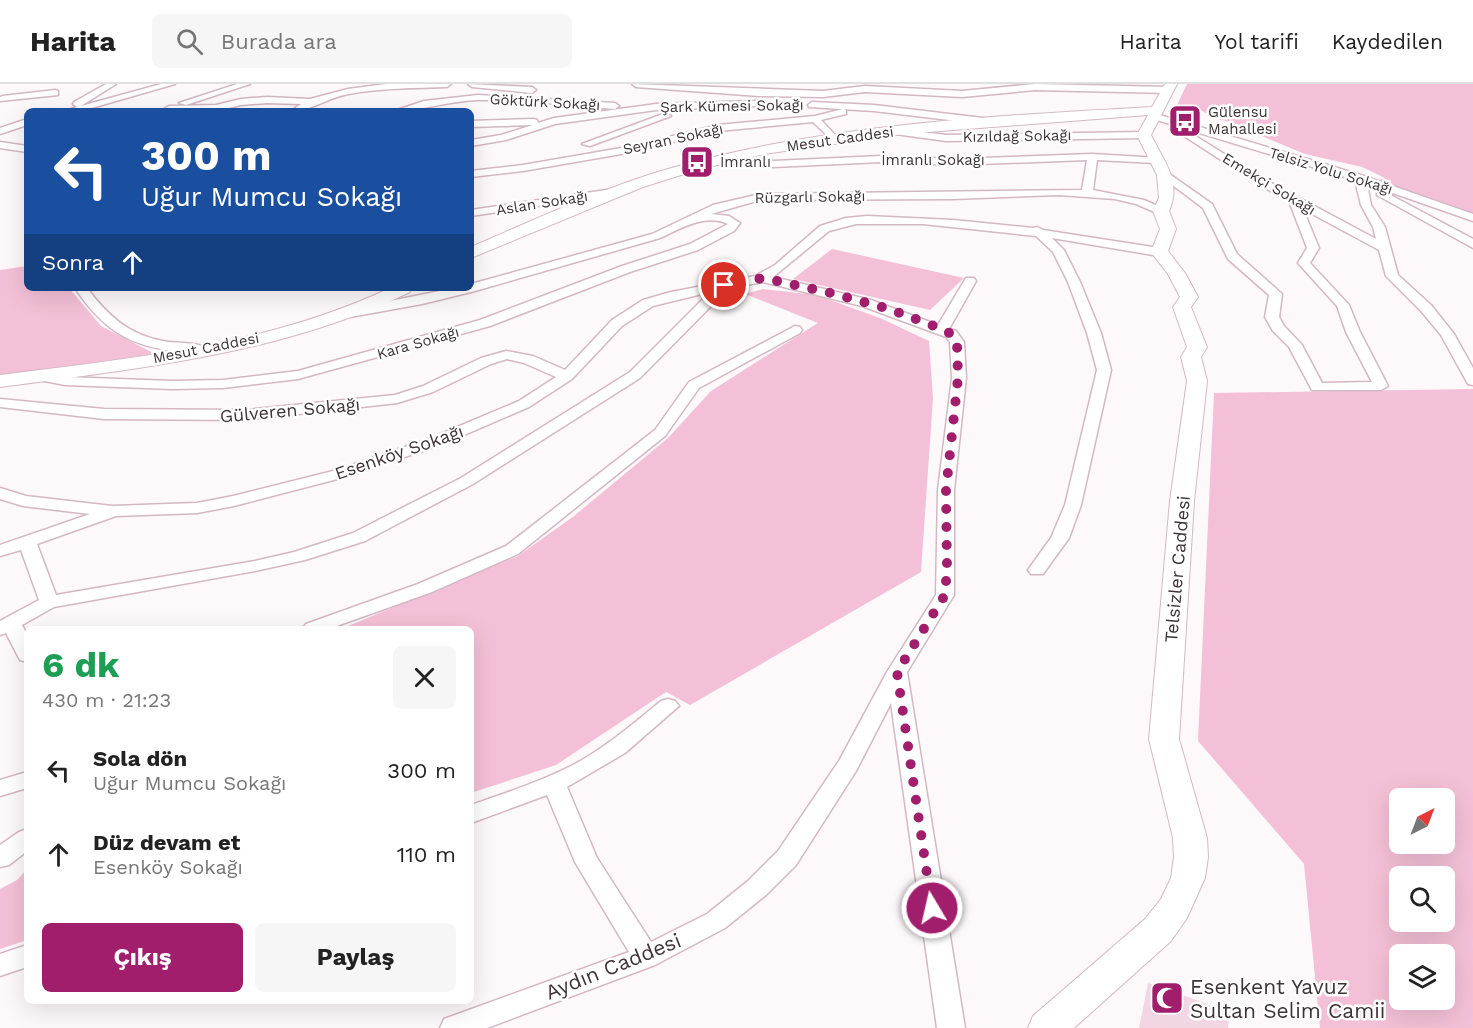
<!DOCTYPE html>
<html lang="tr">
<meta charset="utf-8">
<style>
body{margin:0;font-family:"Work Sans",sans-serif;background:#f6f6f6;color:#222;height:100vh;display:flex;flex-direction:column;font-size:22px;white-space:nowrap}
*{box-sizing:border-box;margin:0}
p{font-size:20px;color:#767676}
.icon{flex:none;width:33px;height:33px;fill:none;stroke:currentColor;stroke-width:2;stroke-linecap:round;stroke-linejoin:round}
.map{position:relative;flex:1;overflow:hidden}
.details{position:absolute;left:24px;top:542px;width:450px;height:378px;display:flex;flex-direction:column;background:#fff;border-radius:9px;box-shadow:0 6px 24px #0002}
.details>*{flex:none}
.hud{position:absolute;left:24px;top:24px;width:450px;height:183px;border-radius:9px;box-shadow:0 6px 24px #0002;background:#1a4fa0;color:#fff;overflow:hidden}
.needle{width:39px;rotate:42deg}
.buttons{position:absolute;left:1389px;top:704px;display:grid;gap:12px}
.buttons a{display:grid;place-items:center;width:66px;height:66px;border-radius:9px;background:#fff;box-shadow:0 6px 24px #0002;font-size:30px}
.pin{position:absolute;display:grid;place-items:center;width:51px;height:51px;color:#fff;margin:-26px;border:3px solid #fff;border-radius:50%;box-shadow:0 2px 6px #0007}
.me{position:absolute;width:66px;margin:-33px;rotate:351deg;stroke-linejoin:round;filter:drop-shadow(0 0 4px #0008)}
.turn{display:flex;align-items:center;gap:21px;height:126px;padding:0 18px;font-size:27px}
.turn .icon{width:78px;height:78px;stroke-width:2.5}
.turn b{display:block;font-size:42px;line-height:51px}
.then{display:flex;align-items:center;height:57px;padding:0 18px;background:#0003;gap:12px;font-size:22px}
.round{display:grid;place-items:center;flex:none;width:63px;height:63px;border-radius:9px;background:#f6f6f6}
.headline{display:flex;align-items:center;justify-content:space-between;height:102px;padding:0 18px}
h1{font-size:36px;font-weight:700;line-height:45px;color:#1e9e55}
.primary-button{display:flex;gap:12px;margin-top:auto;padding:12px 18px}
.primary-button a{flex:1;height:69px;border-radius:9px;background:#a11e6c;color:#fff;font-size:24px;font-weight:700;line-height:69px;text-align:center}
.primary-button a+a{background:#f6f6f6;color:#222}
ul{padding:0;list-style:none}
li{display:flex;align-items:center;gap:18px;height:84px;padding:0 18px}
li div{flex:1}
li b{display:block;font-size:22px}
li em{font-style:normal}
header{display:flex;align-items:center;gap:36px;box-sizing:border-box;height:84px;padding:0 30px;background:#fff;border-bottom:2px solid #e0e0e0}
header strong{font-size:28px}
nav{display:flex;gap:33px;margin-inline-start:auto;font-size:21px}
.search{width:420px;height:54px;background:#f6f6f6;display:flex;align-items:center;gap:15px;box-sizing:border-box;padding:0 21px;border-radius:9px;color:#767676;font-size:22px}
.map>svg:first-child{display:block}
.green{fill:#f4c0d7;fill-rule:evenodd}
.building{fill:#f3d6e3}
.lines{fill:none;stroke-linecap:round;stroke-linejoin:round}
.street-casing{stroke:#d3b8c4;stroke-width:3}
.secondary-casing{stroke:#d3b8c4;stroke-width:2}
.street{fill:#fff;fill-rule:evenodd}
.secondary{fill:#fff;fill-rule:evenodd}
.route{stroke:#a11e6c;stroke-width:10;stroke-dasharray:0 18}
.labels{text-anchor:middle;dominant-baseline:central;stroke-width:5;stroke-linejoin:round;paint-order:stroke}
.far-street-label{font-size:15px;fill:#3e3337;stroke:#fff}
.far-poi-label{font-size:15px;fill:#3e3337;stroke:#fff;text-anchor:start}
.street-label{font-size:18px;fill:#3e3337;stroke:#fff}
.near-street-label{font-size:21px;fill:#3e3337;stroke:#fff}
.near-poi-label{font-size:21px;fill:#3e3337;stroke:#fff;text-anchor:start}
</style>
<header>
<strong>Harita</strong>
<div class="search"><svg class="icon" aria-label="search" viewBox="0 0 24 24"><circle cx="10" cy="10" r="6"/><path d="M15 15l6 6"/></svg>Burada ara</div>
<nav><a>Harita</a><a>Yol tarifi</a><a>Kaydedilen</a></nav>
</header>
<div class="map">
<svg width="1473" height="944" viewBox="0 0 1473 944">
<rect width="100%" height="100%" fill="#fdf8fa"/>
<path class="green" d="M1187,0H1473V132L1378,96L1385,94L1362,83L1305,70L1257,50L1272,43L1259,40L1240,41L1218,35L1200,26L1177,21Z
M832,165L964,194L930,226L793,195Z
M27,182V204H69L101,242L155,270L0,292V186Z
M763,205L816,211L880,234L929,257L933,314L921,488L690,621L666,608L556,681L471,709V544H343L518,472L574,432L668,354L711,307L818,239L745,210Z
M1473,305V944H1320L1304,780L1198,657L1214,309ZM1400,714H1444V759H1400ZM1400,792H1444V837H1400ZM1400,870H1444V915H1400Z
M27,785V856L0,865V805L17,796Z"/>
<path class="building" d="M1148,899L1230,928L1228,944H1139Z"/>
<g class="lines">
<g class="street-casing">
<path id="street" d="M106,0H116L81,22L161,0H175L81,27H66L77,23L73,20L74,18Z
M237,0H250L186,21L179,19Z
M386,0H451L447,3C414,4 381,4 349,10C329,13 311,27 291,27L301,20L267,19L241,21L216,27H166L164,25L169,22L216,21L241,15L267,13L310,15L348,5Z
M468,0L532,3L536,6L532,9L472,3Z
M632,0L823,7L865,2L962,7L1035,0L1168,3L1172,6L1168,9L1035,6L962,13L865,8L823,13L759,12L636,3Z
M55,6L58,7V11L0,17V13L3,12Z
M478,11L615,19L619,22L615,25C569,22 523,15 477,16C448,17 421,27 394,27L424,17Z
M757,17L760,18V22L656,26L555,40L506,56L471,62V56L501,51L533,41L471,43V37L534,35L537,36L538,39L554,34L656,20Z
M812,18L874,21L991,35L996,38L991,41L874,27L809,23L808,21Z
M843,25L846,26V30L821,36L837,53L832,56L813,38L718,47L627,69L523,87L471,93V87L523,81L627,63L718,41L815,32Z
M1153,29L1364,92L1473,130V137L1367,100L1371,121L1385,143L1398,191L1431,221L1454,250L1473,284V301L1468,300L1441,251L1421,227L1386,192L1379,166L1303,125L1319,164L1310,179L1349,221L1360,248L1388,302L1381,306H1312L1289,263L1273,247L1265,233L1269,211L1228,175L1203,124L1159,91L1168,89L1212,120L1237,170L1282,210L1279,233L1284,242L1302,261L1322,299L1372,298L1346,248L1337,222L1298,179L1307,164L1289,117L1258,100L1181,50L1189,48L1266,96L1376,155L1373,143L1361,121L1355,96L1150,34V30Z
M663,30L671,32L590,62L582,60Z
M27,35V41L0,50V44Z
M891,44L946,51L1144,48L1149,51L1144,54L946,57L888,49L886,47Z
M0,58L27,62V68L0,64Z
M1092,70L1159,74L1160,76L1155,79L1097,76L1093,106L1144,116L1165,125V129H1157L1136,120L1115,115L1059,111L952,115L760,116L711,130L729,132L740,139L734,147L698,166L630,188L490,242L298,295L223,304L172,305L65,301L34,295L32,292L39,288L65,293L172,297L223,296L298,287L480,236L622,182L690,160L728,140C705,129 680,145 660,154L475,207L422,220L350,233L345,232L343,229L345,226L455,204H471V200L652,150L713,121L760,110L1082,106L1087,76L955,81L881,78L774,83L708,80V76L712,75L774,77L881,72L955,75Z
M613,105L617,106V110L471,132V126Z
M1381,106L1473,155V164L1377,111V107Z
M867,132L953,136L1033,144L1037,143L1043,146L1159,164L1165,168L1159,172L1052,154L1064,166L1080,198L1101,249L1111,286L1081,421L1069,454L1043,490H1031L1028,486L1051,454L1065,421L1097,286L1087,249L1068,198L1053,168L1036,152L923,140H856L829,147L773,193L871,216L938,241L966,194H974L976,197L949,245L956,247L964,258L966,294L954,406V511L907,588L965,944H937L891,619L856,687L796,781L766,811L725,844L655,881L487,944H440L444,935L629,868L575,778L547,711L471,739V721C506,709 542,697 575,680C606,663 633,640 661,617L668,615L675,617L679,622L625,669L567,703L597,774L651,858L707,830L748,797L778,767L839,677L887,588L936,511L938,406L952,294L950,258L946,253L862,222L763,198L735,203L733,207L720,213L640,294L473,400L365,457L305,476L255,487L54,523L22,541L27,551V578L20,576L6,549L0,551V537L39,516L21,466L0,472V461L90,430L23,422L0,415V404L26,412L112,422L197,419L233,412L337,386L431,354L519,317L556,293L524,279L507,275L491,280L433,308L397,319L245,336L104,335L0,323V315L104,325L245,326L395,311L423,302L481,274L506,267L533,272L565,286L612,236L643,216L671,208L755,192L775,181L820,142L846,134ZM710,208L630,288L461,394L353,449L294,468L255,477L56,511L37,460L116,432L197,429L234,422L349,392L443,360L529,323L572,295L622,242L653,222Z
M75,204H87C107,231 129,251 163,257C176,260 200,257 209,266C203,273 191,269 183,268C130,263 104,247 75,204Z
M795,242L800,243L802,246L800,249L699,304L665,352L518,470L432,508L331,544H303L306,540L418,500L506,462L655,346L689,298Z
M27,688V704L0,712V696Z
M27,745V767L9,781L0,783V761L19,748Z
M27,861V883L0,892V870Z"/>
</g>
<g class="secondary-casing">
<path id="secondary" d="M1165,0H1177L1151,51C1164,77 1182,98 1169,127L1176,145L1168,167L1185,189L1198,213L1191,223L1207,263L1201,273L1207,297L1194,417L1179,655L1207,754L1208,773L1205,794L1187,834L1171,857L1074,944H1028L1033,932L1145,835L1161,815L1171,794L1174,773L1173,754L1149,655L1170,417L1187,297L1181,273L1187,263L1173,223L1180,213L1168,190L1151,168L1160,145L1153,127L1159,114L1157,91L1137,51L1148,31L903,50L764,70L700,85L643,103L471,174V163C534,136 596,107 661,87C815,41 992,32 1152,23Z
M390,204H413L410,208C282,270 140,284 0,303V291C132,274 268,262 390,204Z"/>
</g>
<use href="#street" class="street"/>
<use href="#secondary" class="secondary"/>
</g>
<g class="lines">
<path class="route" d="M724,201L763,194L831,209L889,225L942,245L951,250L957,258L958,294L946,406L947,484L945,511L897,588L932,824"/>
</g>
<defs>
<g id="bus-square" transform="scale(1.725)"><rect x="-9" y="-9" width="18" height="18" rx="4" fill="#a11e6c" stroke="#fff"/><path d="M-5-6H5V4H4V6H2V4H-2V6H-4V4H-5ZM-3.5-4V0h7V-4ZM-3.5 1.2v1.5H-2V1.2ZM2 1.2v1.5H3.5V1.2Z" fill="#fff"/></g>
<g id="mosque-square" transform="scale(1.725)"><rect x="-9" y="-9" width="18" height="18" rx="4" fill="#a11e6c" stroke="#fff"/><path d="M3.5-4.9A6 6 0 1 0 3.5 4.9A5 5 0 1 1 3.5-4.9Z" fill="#fff"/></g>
</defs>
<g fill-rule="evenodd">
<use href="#bus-square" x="1185" y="37"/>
<use href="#bus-square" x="697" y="78"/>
<use href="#mosque-square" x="1167" y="914"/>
</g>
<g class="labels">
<g class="far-street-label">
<text transform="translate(545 18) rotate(3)">Göktürk Sokağı</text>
<text transform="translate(732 22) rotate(-1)">Şark Kümesi Sokağı</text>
<text transform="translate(1017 52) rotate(-1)">Kızıldağ Sokağı</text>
<text transform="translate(673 55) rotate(-12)">Seyran Sokağı</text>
<text transform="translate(840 55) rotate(-8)">Mesut Caddesi</text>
<text x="933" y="76">İmranlı Sokağı</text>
<text transform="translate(1331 87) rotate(17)">Telsiz Yolu Sokağı</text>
<text transform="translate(1269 100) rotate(31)">Emekçi Sokağı</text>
<text transform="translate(810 113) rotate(-1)">Rüzgarlı Sokağı</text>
<text transform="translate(542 119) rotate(-9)">Aslan Sokağı</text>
<text transform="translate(418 259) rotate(-16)">Kara Sokağı</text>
<text transform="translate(206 264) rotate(-11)">Mesut Caddesi</text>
</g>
<g class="far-poi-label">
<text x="1208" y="28">Gülensu<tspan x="1208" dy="17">Mahallesi</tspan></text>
<text x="720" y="78">İmranlı</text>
</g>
<g class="street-label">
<text transform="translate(290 326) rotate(-5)">Gülveren Sokağı</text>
<text transform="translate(399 368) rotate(-19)">Esenköy Sokağı</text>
<text transform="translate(1177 485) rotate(-85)">Telsizler Caddesi</text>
</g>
<g class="near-street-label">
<text transform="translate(613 882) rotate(-22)">Aydın Caddesi</text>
</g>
<g class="near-poi-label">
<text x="1190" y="902">Esenkent Yavuz<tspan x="1190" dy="24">Sultan Selim Camii</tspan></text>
</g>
</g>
</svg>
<div class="buttons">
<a><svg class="needle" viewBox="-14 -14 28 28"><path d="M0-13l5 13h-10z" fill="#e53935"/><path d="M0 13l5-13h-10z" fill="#767676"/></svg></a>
<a><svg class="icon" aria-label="search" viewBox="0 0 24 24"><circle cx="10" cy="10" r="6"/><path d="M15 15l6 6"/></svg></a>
<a><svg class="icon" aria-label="layers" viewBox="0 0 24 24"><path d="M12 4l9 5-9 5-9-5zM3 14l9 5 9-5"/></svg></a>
</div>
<div class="pin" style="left:724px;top:201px;background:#d93025"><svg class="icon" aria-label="arrive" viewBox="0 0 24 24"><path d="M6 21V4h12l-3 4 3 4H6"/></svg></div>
<svg class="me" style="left:932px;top:824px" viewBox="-20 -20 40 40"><circle r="17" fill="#a11e6c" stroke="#fff" stroke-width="3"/><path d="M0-11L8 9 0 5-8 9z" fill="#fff"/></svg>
<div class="hud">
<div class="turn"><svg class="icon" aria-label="left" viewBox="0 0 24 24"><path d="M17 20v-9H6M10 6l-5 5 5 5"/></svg><div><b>300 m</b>Uğur Mumcu Sokağı</div></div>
<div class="then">Sonra<svg class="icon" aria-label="ahead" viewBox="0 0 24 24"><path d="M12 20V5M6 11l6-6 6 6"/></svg></div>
</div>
<section class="details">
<div class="headline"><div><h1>6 dk</h1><p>430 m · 21:23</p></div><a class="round"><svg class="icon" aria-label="close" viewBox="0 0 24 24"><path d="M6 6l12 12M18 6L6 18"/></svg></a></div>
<ul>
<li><svg class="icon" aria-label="left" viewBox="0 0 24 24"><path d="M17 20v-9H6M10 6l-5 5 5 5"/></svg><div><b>Sola dön</b><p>Uğur Mumcu Sokağı</p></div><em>300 m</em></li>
<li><svg class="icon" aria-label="ahead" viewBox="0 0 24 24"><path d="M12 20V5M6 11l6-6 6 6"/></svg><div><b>Düz devam et</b><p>Esenköy Sokağı</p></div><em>110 m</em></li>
</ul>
<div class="primary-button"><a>Çıkış</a><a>Paylaş</a></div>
</section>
</div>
